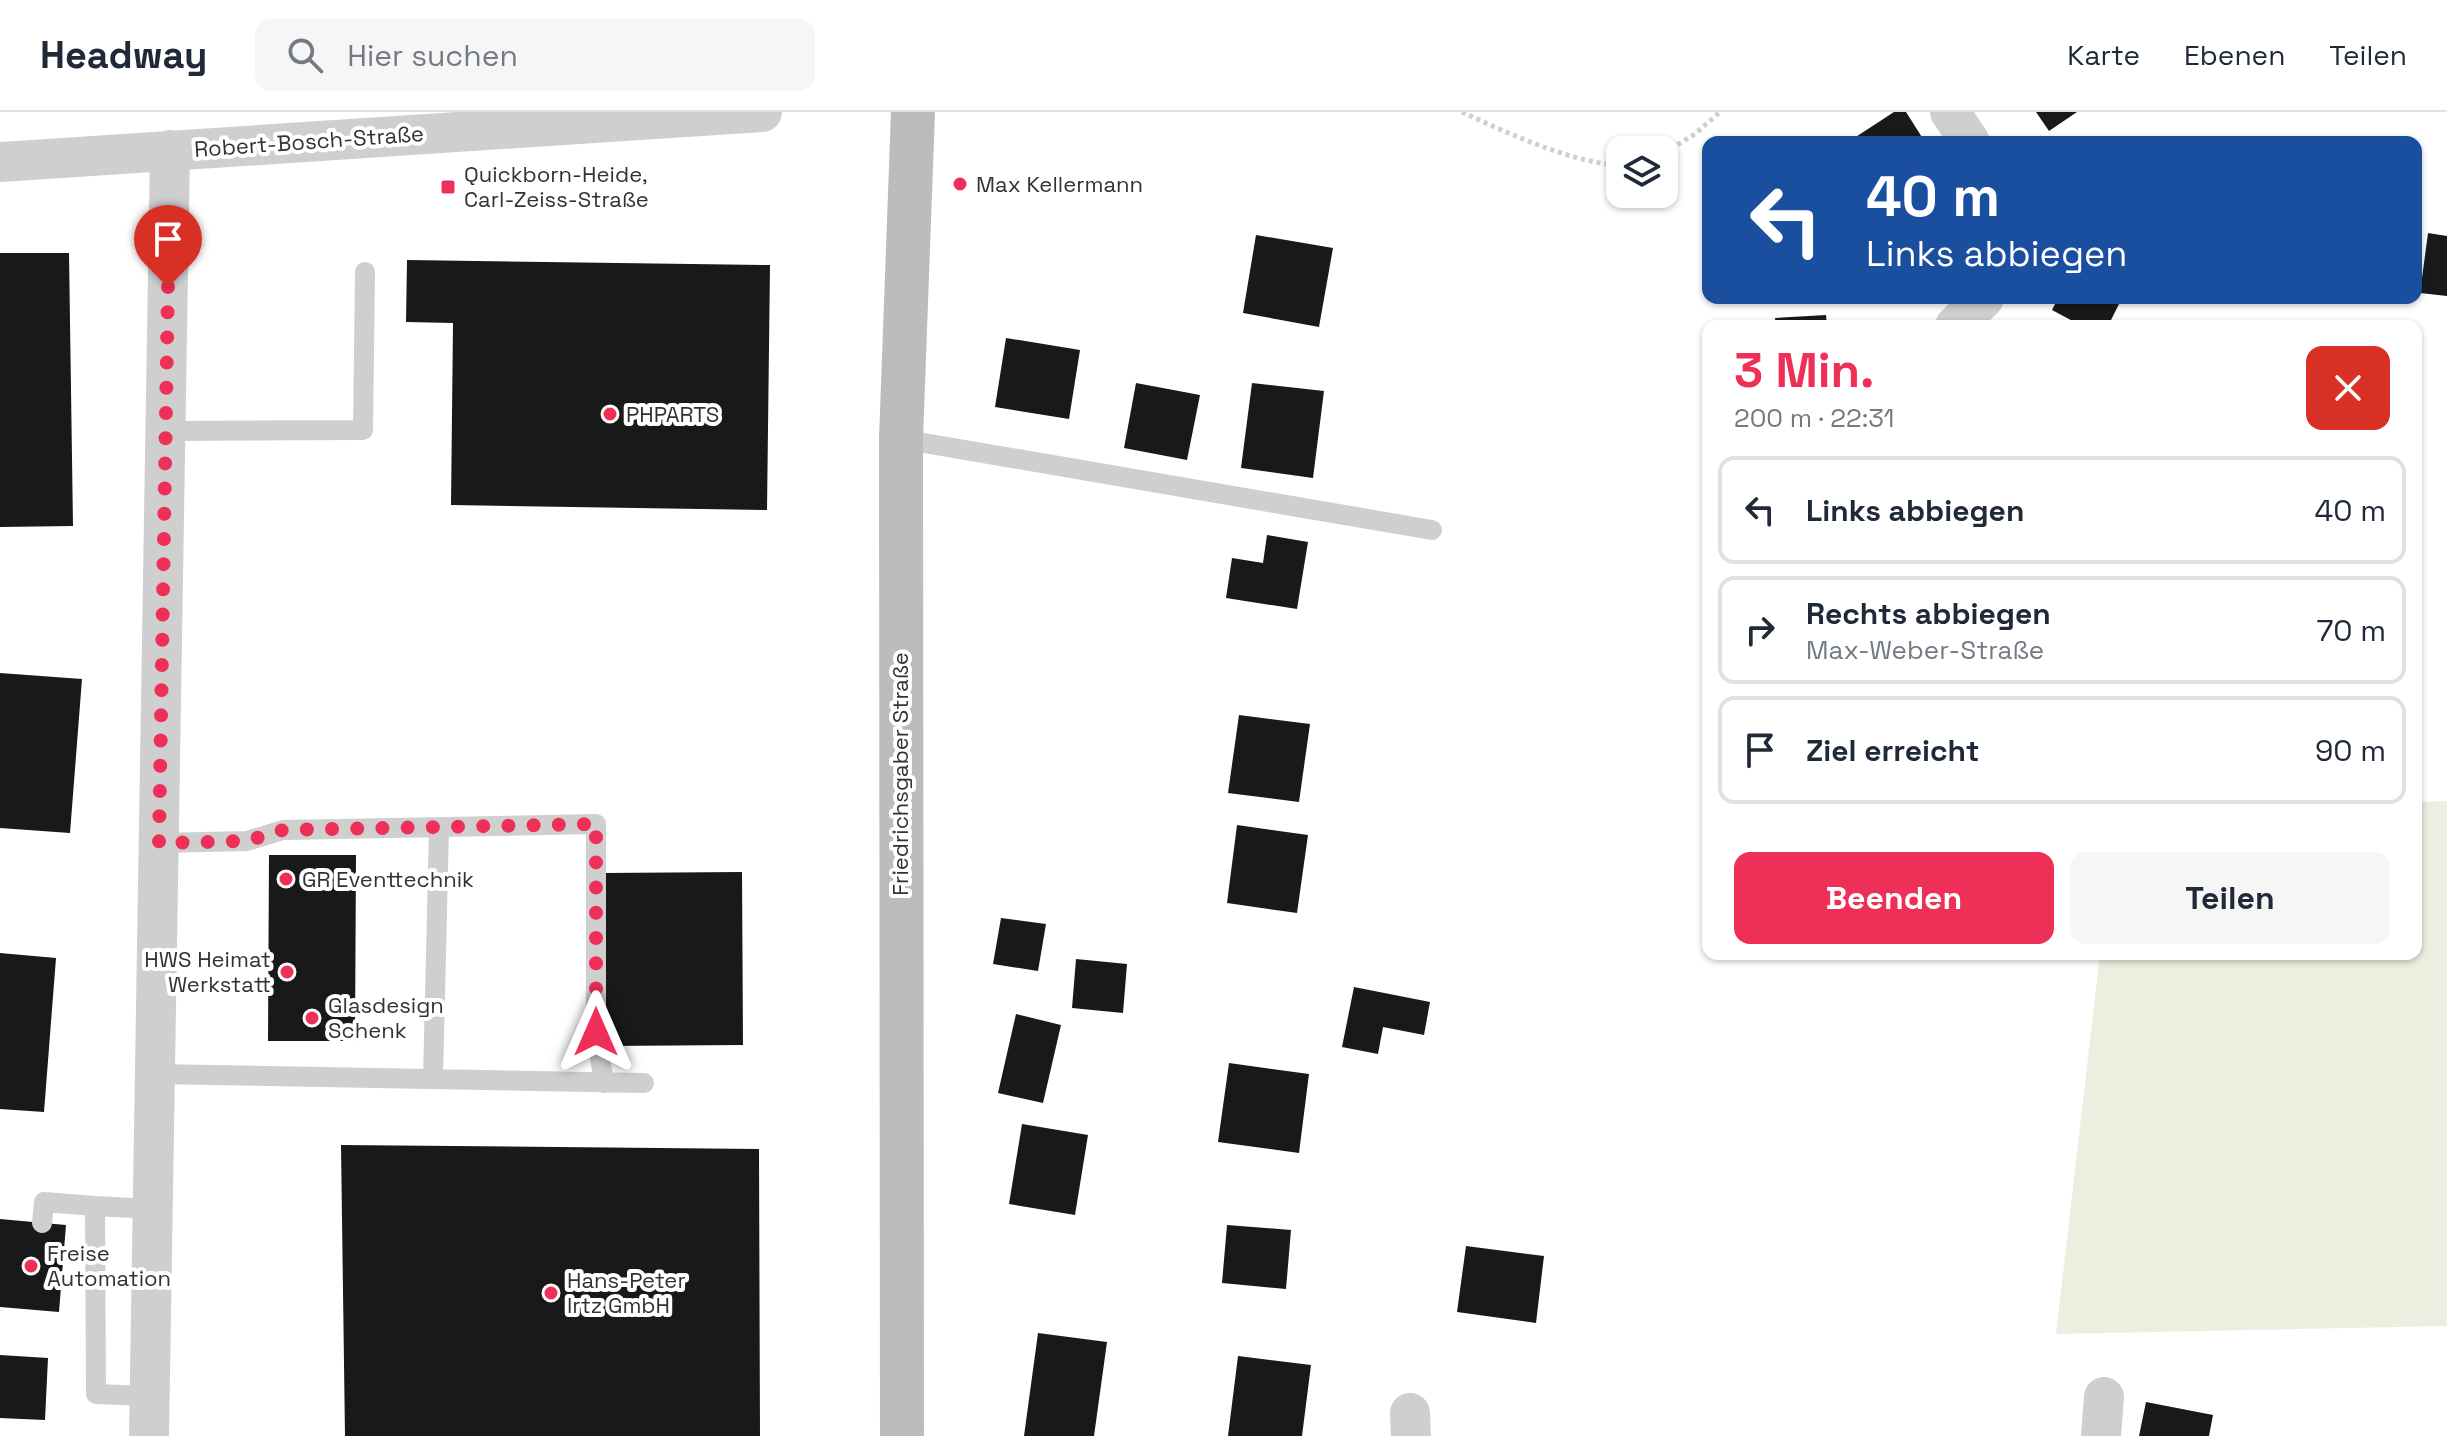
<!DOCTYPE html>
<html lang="de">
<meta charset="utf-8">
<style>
body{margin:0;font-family:"Space Grotesk",sans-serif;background:#f6f6f7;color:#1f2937;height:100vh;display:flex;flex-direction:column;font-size:30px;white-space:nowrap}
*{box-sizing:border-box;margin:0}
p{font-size:26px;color:#747a83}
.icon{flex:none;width:44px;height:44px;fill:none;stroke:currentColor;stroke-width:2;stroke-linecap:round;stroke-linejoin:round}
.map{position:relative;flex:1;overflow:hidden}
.sheet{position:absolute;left:1702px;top:208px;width:720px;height:640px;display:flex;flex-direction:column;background:#fff;border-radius:16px;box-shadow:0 2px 6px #0004}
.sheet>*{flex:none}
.top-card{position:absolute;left:1702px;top:24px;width:720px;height:168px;border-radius:16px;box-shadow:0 2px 6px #0004;background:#1a4fa0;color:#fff;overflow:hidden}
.tools{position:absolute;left:1606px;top:24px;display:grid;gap:16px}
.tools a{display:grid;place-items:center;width:72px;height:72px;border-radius:16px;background:#fff;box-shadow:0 2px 6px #0004;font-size:40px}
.pin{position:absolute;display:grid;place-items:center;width:68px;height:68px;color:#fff;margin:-82px -34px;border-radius:50% 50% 50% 0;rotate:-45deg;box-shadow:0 0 8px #0007}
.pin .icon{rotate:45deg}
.me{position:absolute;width:88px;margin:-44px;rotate:0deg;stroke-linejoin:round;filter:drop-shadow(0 0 6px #0008)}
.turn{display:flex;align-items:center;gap:28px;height:168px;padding:0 32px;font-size:36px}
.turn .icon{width:104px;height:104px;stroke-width:2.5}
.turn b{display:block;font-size:56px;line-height:68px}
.round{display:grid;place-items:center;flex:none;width:84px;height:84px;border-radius:16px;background:#f6f6f7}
.overview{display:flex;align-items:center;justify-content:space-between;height:136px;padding:0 32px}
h1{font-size:48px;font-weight:700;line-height:60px;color:#ee2f57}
.action{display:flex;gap:16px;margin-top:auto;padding:16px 32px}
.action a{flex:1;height:92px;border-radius:16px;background:#ee2f57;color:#fff;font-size:32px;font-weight:700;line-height:92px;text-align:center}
.action a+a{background:#f6f6f7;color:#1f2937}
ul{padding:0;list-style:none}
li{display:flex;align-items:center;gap:24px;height:108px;margin:0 16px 12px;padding:0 16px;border:4px solid #e0e1e3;border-radius:16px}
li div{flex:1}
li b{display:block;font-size:30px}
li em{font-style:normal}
header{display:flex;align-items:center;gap:48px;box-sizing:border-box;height:112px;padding:0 40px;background:#fff;border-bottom:2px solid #e0e1e3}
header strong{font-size:38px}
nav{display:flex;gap:44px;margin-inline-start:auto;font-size:28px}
.search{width:560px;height:72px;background:#f6f6f7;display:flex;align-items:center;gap:20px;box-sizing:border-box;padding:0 28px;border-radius:16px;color:#747a83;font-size:30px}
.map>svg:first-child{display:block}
.green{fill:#eaefe0}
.building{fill:#191919}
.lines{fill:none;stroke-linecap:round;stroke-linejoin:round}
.path{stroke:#cfcfcf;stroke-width:5;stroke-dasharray:4 4;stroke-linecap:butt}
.lane{stroke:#cfcfcf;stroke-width:20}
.street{stroke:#cfcfcf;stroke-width:40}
.secondary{stroke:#bcbcbc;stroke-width:44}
.route{stroke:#ee2f57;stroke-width:14;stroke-dasharray:0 25.2}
.poi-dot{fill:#ee2f57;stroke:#fff;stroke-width:3}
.labels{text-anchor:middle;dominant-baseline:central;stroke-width:8;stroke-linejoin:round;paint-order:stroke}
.street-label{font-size:22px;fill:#323232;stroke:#fff}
.poi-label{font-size:22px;fill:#323232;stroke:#fff;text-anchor:start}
</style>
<header>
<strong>Headway</strong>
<div class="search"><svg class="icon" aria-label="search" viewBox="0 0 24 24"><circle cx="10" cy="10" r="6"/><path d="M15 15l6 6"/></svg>Hier suchen</div>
<nav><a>Karte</a><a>Ebenen</a><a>Teilen</a></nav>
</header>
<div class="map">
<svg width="2447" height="1324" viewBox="0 0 2447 1324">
<rect width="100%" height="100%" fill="#fff"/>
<path class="green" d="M2447,689V1214L2056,1222L2100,842H2416V690Z"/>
<path class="building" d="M1894,0H1906L1925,30H1848Z
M2036,0H2077L2049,19Z
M2428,121L2447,124V184L2420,181Z
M1256,123L1333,136L1319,215L1243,201Z
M0,141H69L73,414L0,415Z
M407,148L770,153L767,398L451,393L453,211L406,210Z
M2058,186H2122L2108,214H2082L2052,198Z
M1826,203L1827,214H1776L1775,206Z
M1006,226L1080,238L1069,307L995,295Z
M1136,271L1200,283L1187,348L1124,336Z
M1252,271L1324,279L1313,366L1241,356Z
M1267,423L1308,430L1297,497L1226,486L1232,446L1263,451Z
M0,561L82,567L70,721L0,716Z
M1239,603L1310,612L1299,690L1228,681Z
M1237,713L1308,723L1297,801L1227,791Z
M269,743H356L355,929H268Z
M742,760L743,933L605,934L603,761Z
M1001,806L1046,812L1038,859L993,852Z
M0,841L56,846L44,1000L0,997Z
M1076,847L1127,852L1123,901L1072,896Z
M1354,875L1430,890L1424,923L1383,915L1378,942L1342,935Z
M1016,902L1061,913L1043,991L998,981Z
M1229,951L1309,962L1299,1041L1218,1030Z
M1022,1012L1088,1023L1075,1103L1009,1092Z
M341,1033L759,1037L760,1324H345Z
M0,1107L66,1113L59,1200L0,1195Z
M1227,1113L1291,1118L1286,1177L1222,1171Z
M1466,1134L1544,1144L1536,1211L1457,1200Z
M1038,1221L1107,1230L1094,1324H1024Z
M0,1243L48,1246L45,1308L0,1306Z
M1238,1244L1311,1253L1302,1324H1228Z
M2146,1290L2213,1303L2209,1324H2139Z"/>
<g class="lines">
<path class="path" d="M1462,0C1512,23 1565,48 1620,54
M1664,41L1695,22L1720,0"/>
<path class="lane" d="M166,319L363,318L365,160
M901,327L1432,418
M159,731L247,729L283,718L596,712V920L604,971
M155,962L644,971
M433,967L439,717
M42,1111L44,1090L95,1094
M149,1284L96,1282L95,1094L152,1097"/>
<path class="street" d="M1950,0L1970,30
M0,50L762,0
M1955,214L1984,186
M1410,1301L1411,1324
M149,1324L170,38
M2101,1324L2104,1285"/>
<path class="secondary" d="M902,1324L901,327L913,0"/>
</g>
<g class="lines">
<path class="route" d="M168,175L159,731L247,729L283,718L596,712V920"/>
</g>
<g class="poi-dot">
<circle cx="960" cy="72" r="8"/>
<rect x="440" y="67" width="16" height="16" rx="4"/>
<circle cx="610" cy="302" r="8"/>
<circle cx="286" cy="767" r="8"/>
<circle cx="287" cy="860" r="8"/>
<circle cx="312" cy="906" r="8"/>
<circle cx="31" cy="1154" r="8"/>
<circle cx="551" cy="1181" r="8"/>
</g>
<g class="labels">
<g class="street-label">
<text transform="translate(309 29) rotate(-4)">Robert-Bosch-Straße</text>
<text transform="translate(900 662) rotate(-90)">Friedrichsgaber Straße</text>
</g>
<g class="poi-label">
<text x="464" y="62">Quickborn-Heide,<tspan x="464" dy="25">Carl-Zeiss-Straße</tspan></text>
<text x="976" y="72">Max Kellermann</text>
<text x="626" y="302">PHPARTS</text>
<text x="302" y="767">GR Eventtechnik</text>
<text x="271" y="847" text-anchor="end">HWS Heimat<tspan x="271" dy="25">Werkstatt</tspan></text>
<text x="328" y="893">Glasdesign<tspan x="328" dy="25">Schenk</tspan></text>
<text x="47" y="1141">Freise<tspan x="47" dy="25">Automation</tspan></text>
<text x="567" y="1168">Hans-Peter<tspan x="567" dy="25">Irtz GmbH</tspan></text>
</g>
</g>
</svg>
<div class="tools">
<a><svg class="icon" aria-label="layers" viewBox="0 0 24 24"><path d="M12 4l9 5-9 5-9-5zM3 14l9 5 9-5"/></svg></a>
</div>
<div class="pin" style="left:168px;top:175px;background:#d93025"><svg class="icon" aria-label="arrive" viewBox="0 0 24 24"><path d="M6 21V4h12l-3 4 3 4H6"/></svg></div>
<svg class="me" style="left:596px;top:920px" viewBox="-20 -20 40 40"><path d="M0-17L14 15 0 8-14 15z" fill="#ee2f57" stroke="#fff" stroke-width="4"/></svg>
<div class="top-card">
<div class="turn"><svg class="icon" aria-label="left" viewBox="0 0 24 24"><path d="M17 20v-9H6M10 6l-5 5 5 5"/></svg><div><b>40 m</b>Links abbiegen</div></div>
</div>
<section class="sheet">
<div class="overview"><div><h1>3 Min.</h1><p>200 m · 22:31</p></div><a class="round" style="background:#d93025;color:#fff"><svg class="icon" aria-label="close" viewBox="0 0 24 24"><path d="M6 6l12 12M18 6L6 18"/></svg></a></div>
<ul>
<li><svg class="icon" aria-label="left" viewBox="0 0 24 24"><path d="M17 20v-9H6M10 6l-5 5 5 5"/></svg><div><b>Links abbiegen</b></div><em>40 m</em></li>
<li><svg class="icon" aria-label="right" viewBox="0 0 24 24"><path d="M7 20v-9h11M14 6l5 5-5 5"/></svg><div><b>Rechts abbiegen</b><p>Max-Weber-Straße</p></div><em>70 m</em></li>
<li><svg class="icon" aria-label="arrive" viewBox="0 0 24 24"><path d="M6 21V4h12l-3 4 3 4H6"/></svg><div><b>Ziel erreicht</b></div><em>90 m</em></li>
</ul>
<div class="action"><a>Beenden</a><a>Teilen</a></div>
</section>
</div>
